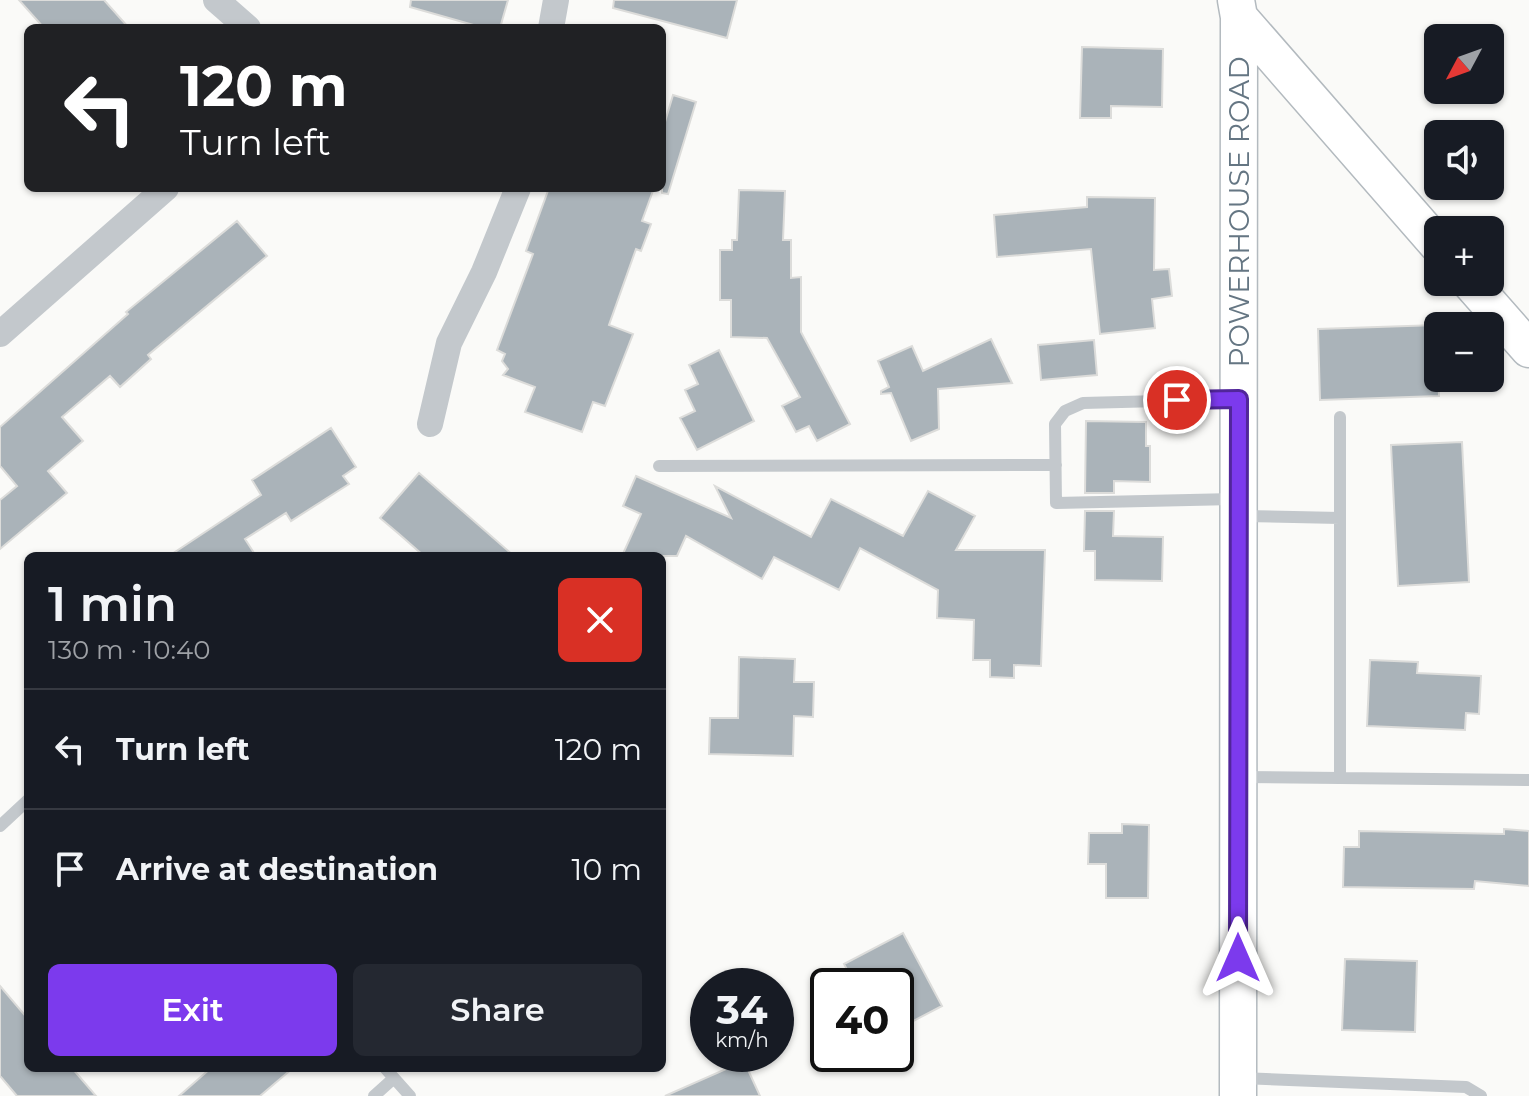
<!DOCTYPE html>
<meta charset="utf-8">
<style>
body{margin:0;font-family:Montserrat,sans-serif;background:#242831;color:#f1f3f6;height:100vh;display:flex;flex-direction:column;font-size:30px;white-space:nowrap}
*{box-sizing:border-box;margin:0}
p{font-size:26px;color:#9ea1a6}
.icon{flex:none;width:44px;height:44px;fill:none;stroke:currentColor;stroke-width:2;stroke-linecap:round;stroke-linejoin:round}
.map{position:relative;flex:1;overflow:hidden}
.sheet{position:absolute;left:24px;top:552px;width:642px;height:520px;display:flex;flex-direction:column;background:#171b24;border-radius:12px;box-shadow:0 2px 6px #0004}
.sheet>*{flex:none}
.banner{position:absolute;left:24px;top:24px;width:642px;height:168px;border-radius:12px;box-shadow:0 2px 6px #0004;background:#202124;color:#fff;overflow:hidden}
.needle{width:52px;rotate:229deg}
.buttons{position:absolute;left:1424px;top:24px;display:grid;gap:16px}
.buttons a{display:grid;place-items:center;width:80px;height:80px;border-radius:12px;background:#171b24;box-shadow:0 2px 6px #0004;font-size:40px}
.speed{position:absolute;left:690px;top:968px;display:flex;gap:16px;font-size:40px;font-weight:700;text-align:center}
.speed>*{display:grid;place-content:center;width:104px;height:104px;border-radius:50%;background:#171b24;box-shadow:0 2px 6px #0004;line-height:1}
.speed small{font-size:20px;font-weight:400}
.speed .limit{border:4px solid #111;border-radius:12px;background:#fff;color:#111}
.pin{position:absolute;display:grid;place-items:center;width:68px;height:68px;color:#fff;margin:-34px;border:4px solid #fff;border-radius:50%;box-shadow:0 2px 8px #0007}
.me{position:absolute;width:88px;margin:-44px;rotate:0deg;stroke-linejoin:round;filter:drop-shadow(0 0 6px #0008)}
.turn{display:flex;align-items:center;gap:28px;height:168px;padding:0 24px;font-size:36px}
.turn .icon{width:104px;height:104px;stroke-width:2.5}
.turn b{display:block;font-size:56px;line-height:68px}
.round{display:grid;place-items:center;flex:none;width:84px;height:84px;border-radius:12px;background:#242831}
.headline{display:flex;align-items:center;justify-content:space-between;height:136px;padding:0 24px}
h1{font-size:48px;font-weight:600;line-height:60px}
.action{display:flex;gap:16px;margin-top:auto;padding:16px 24px}
.action a{flex:1;height:92px;border-radius:12px;background:#7c3aed;color:#fff;font-size:32px;font-weight:600;line-height:92px;text-align:center}
.action a+a{background:#242831;color:#f1f3f6}
ul{padding:0;list-style:none}
li{display:flex;align-items:center;gap:24px;height:120px;padding:0 24px;border-top:2px solid #363941}
li div{flex:1}
li b{display:block;font-size:30px}
li em{font-style:normal}
.map>svg:first-child{display:block}
.building{fill:#aab3b9;stroke:#dcdcda;stroke-width:2}
.lines{fill:none;stroke-linecap:round;stroke-linejoin:round}
.secondary-casing{stroke:#b3babf;stroke-width:39}
.lane{stroke:#c3c8cc;stroke-width:12}
.street{stroke:#c3c8cc;stroke-width:26}
.secondary{stroke:#fff;stroke-width:36}
.route-casing{stroke:#51269a;stroke-width:20}
.route{stroke:#7c3aed;stroke-width:14}
.labels{text-anchor:middle;dominant-baseline:central;stroke-width:8;stroke-linejoin:round;paint-order:stroke}
.street-label{font-size:28px;fill:#657683;stroke:#fff}
</style>
<div class="map">
<svg width="1529" height="1096" viewBox="0 0 1529 1096">
<rect width="100%" height="100%" fill="#fafaf8"/>
<path class="building" d="M19,0H104L129,28H44Z
M411,0H508L500,28H484L410,7Z
M614,0H737L727,38L613,8Z
M1082,47L1163,49L1162,107L1111,106V118H1080Z
M673,95L696,102L668,194L662,193V132Z
M549,188H654L642,221L651,224L641,251L636,249L609,325L633,334L605,406L593,402L582,432L525,412L535,387L503,375L508,369L502,361L505,354L497,350L533,254L526,251Z
M739,190L785,191L783,240H791V278L801,277V332L850,424L817,441L809,426L796,432L782,406L800,397L767,338L731,337V300H720V250H732V240H737Z
M1087,197L1155,198L1154,270L1169,269L1172,296L1152,299L1155,328L1100,334L1091,249L997,257L994,215L1087,207Z
M237,221L267,256L148,355L151,359L120,387L110,376L62,417L83,441L48,471L67,493L0,549V500L17,486L0,466V427L128,314L126,312Z
M1437,325L1439,396L1320,400L1318,329Z
M991,339L1012,383L938,389L939,429L911,441L891,393L881,394V391L889,387L878,361L912,346L923,371Z
M1094,340L1097,375L1041,380L1038,345Z
M719,350L754,421L697,450L680,418L695,411L685,390L698,384L689,365Z
M1086,421L1146,422V446H1150V482L1114,481V493H1085Z
M331,428L356,467L343,476L349,484L291,521L286,513L245,539L256,556H169L261,495L252,480Z
M1462,442L1469,582L1398,586L1391,445Z
M419,473L514,556H424L399,534L380,518Z
M636,476L731,518L715,486L811,537L831,499L903,536L928,491L975,516L956,550H1045L1041,666L1014,665V678L990,677V660H973L974,620L937,618L938,590L860,548L839,590L774,557L762,579L686,536L677,556H622L641,514L623,506Z
M1085,511H1114L1113,536L1163,537L1162,581L1095,580V551H1084Z
M739,657L795,659L794,682H814L813,717L794,716L793,756L709,754L710,718H738Z
M1370,660L1418,662L1417,673L1481,676L1479,714L1466,713L1465,730L1367,726Z
M1122,824L1149,825L1148,898H1106V864H1088L1089,833H1122Z
M1504,829L1529,831V886L1475,881L1474,889L1343,887L1344,847H1359V831L1504,834Z
M903,933L942,1006L896,1030V986H856L844,964Z
M1345,959L1417,961L1415,1032L1342,1030Z
M0,986L28,1019V1068H72L96,1096H17L0,1076Z
M744,1061L760,1096H665Z
M211,1068H293L260,1096H179Z"/>
<g class="lines">
<g class="secondary-casing">
<path id="secondary" d="M1236,0L1239,17L1238,1096
M1239,17L1438,245
M1470,282L1529,349"/>
</g>
<path class="lane" d="M659,466L1056,465
M1234,499L1056,503L1055,424L1065,411L1083,403L1236,399
M1244,516L1340,518
M1241,777L1529,780
M1340,778V417
M0,826L28,800
M385,1068L410,1096
M1241,1078L1466,1087L1481,1096
M374,1096L394,1078"/>
<path class="street" d="M216,0L248,28
M551,28L556,0
M0,334L166,188
M430,424L449,343L484,272L518,188"/>
<use href="#secondary" class="secondary"/>
</g>
<g class="lines">
<g class="route-casing">
<path id="route" d="M1177,400L1239,399L1238,958"/>
</g>
<use href="#route" class="route"/>
</g>
<g class="labels">
<g class="street-label">
<text transform="translate(1239 212) rotate(-90)">POWERHOUSE ROAD</text>
</g>
</g>
</svg>
<div class="buttons">
<a><svg class="needle" viewBox="-14 -14 28 28"><path d="M0-13l5 13h-10z" fill="#e53935"/><path d="M0 13l5-13h-10z" fill="#9ea1a6"/></svg></a>
<a><svg class="icon" aria-label="sound" viewBox="0 0 24 24"><path d="M4 9h4l5-4v14l-5-4H4zM17 9q2 3 0 6"/></svg></a>
<a>+</a>
<a>−</a>
</div>
<div class="speed"><div>34<small>km/h</small></div><div class="limit">40</div></div>
<div class="pin" style="left:1177px;top:400px;background:#d93025"><svg class="icon" aria-label="arrive" viewBox="0 0 24 24"><path d="M6 21V4h12l-3 4 3 4H6"/></svg></div>
<svg class="me" style="left:1238px;top:958px" viewBox="-20 -20 40 40"><path d="M0-17L14 15 0 8-14 15z" fill="#7c3aed" stroke="#fff" stroke-width="4"/></svg>
<div class="banner">
<div class="turn"><svg class="icon" aria-label="left" viewBox="0 0 24 24"><path d="M17 20v-9H6M10 6l-5 5 5 5"/></svg><div><b>120 m</b>Turn left</div></div>
</div>
<section class="sheet">
<div class="headline"><div><h1>1 min</h1><p>130 m · 10:40</p></div><a class="round" style="background:#d93025;color:#fff"><svg class="icon" aria-label="close" viewBox="0 0 24 24"><path d="M6 6l12 12M18 6L6 18"/></svg></a></div>
<ul>
<li><svg class="icon" aria-label="left" viewBox="0 0 24 24"><path d="M17 20v-9H6M10 6l-5 5 5 5"/></svg><div><b>Turn left</b></div><em>120 m</em></li>
<li><svg class="icon" aria-label="arrive" viewBox="0 0 24 24"><path d="M6 21V4h12l-3 4 3 4H6"/></svg><div><b>Arrive at destination</b></div><em>10 m</em></li>
</ul>
<div class="action"><a>Exit</a><a>Share</a></div>
</section>
</div>
